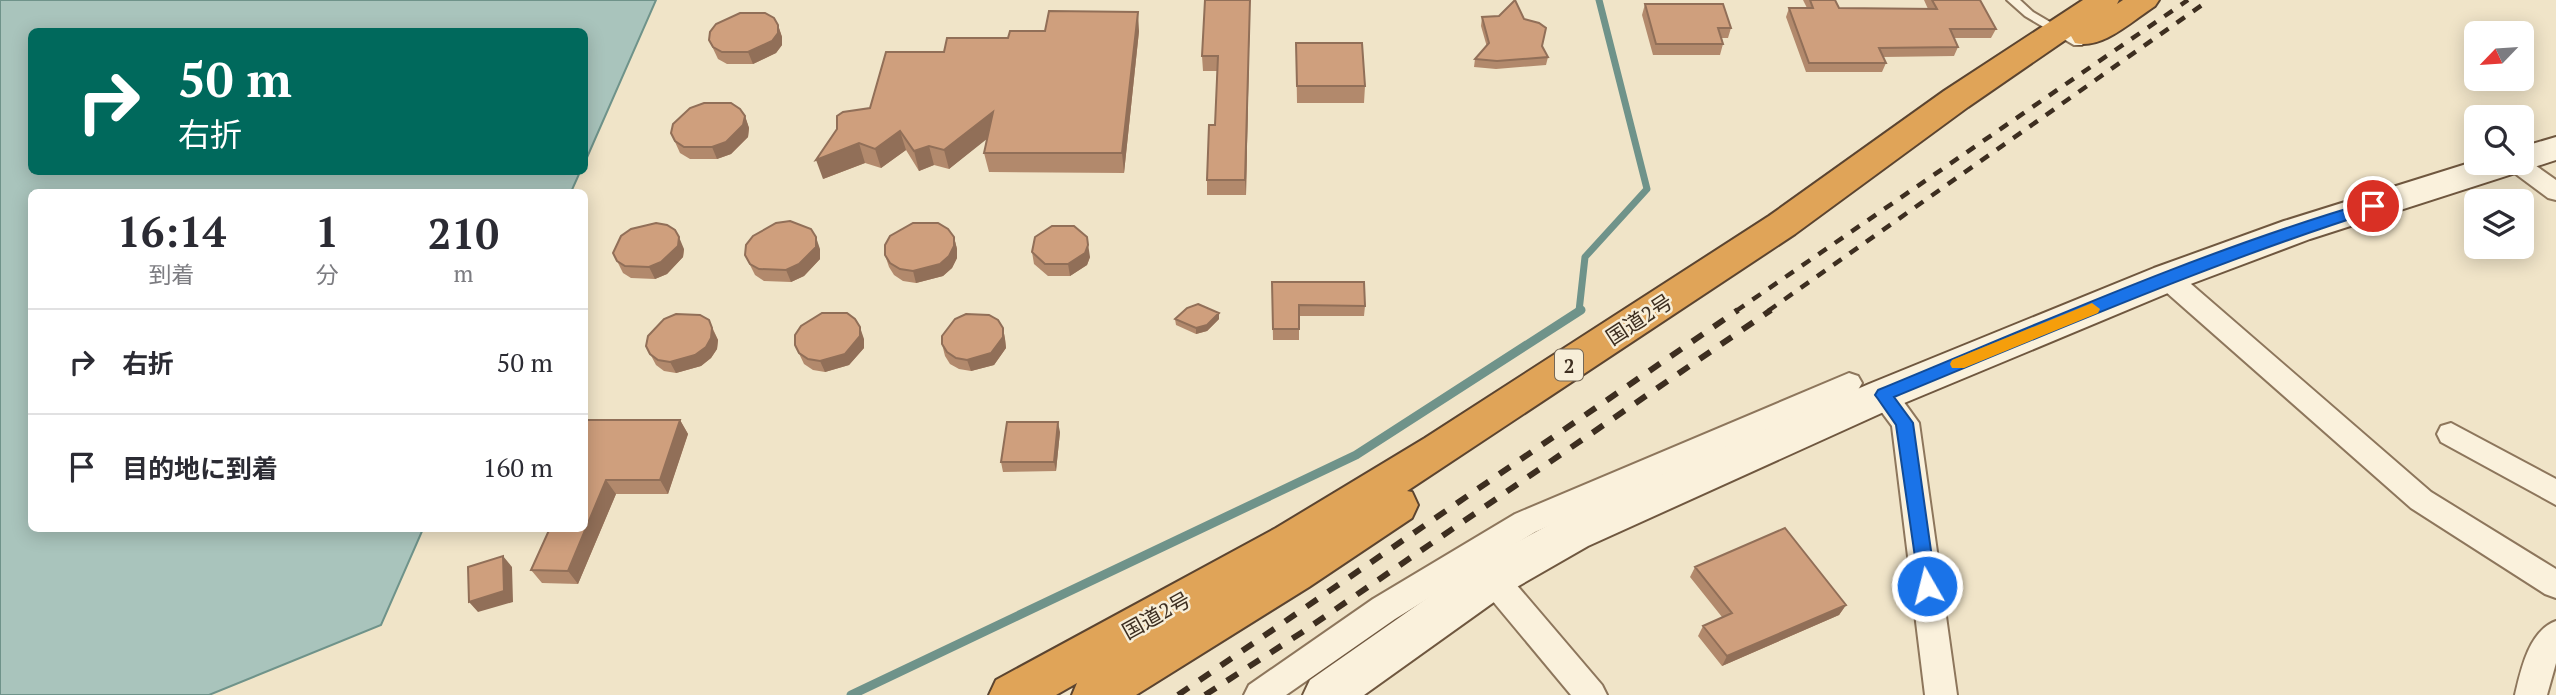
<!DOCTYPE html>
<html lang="ja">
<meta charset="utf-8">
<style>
body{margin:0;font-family:"PT Serif","Noto Sans JP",serif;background:#f7f7f7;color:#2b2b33;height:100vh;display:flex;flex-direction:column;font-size:26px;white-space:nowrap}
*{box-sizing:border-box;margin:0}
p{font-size:23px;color:#7c7c81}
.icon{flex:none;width:38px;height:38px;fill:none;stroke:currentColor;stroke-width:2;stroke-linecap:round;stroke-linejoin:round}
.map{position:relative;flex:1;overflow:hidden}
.side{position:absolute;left:28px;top:189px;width:560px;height:343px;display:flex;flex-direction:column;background:#fff;border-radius:10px;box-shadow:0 4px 18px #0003}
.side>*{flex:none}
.banner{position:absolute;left:28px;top:28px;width:560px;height:147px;border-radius:10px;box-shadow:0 4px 18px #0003;background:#00695c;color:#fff;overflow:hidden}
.needle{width:46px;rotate:245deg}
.tools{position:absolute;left:2464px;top:21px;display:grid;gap:14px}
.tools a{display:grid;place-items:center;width:70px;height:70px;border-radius:10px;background:#fff;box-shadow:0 4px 18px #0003;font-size:35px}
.pin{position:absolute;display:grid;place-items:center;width:60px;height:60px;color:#fff;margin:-30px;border:4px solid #fff;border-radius:50%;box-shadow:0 2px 7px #0007}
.me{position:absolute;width:77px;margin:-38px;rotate:352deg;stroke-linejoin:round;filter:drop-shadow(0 0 5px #0008)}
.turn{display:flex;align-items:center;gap:24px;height:147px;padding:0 35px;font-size:32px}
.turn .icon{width:91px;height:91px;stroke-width:2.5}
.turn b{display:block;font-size:49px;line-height:60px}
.eta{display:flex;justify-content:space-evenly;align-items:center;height:119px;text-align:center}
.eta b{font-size:42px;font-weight:600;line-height:49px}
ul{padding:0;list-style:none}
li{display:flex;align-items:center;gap:21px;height:105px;padding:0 35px;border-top:2px solid #e1e1e2}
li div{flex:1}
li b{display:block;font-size:26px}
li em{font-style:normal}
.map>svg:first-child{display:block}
.water{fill:#a9c4bc;stroke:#6f938a;stroke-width:2}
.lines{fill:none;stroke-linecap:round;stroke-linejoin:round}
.stream-far1{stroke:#6f938a;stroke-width:7}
.stream{stroke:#6f938a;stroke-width:9}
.lane-casing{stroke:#8d765c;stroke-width:4}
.street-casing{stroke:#8d765c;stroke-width:4}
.secondary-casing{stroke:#6f573f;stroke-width:4}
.highway-casing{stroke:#5b4430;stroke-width:4}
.lane{fill:#faf1dc;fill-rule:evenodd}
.street{fill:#faf1dc;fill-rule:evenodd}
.secondary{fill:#faf1dc;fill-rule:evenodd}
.highway{fill:#e0a458;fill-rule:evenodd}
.rail-far1{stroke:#3d2e20;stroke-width:4.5;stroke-dasharray:10 10;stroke-linecap:butt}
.rail{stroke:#3d2e20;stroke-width:6;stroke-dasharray:13 13;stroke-linecap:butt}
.wall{fill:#b2896c}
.shaded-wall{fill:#916f58}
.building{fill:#cf9f7d;stroke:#916f58;stroke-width:2}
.route{fill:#1a73e8;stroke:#114b97;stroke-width:2}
.slow{fill:#f59e0b}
.labels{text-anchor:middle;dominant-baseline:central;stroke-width:5;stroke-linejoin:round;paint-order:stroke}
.shield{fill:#f7eed8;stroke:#756857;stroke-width:2}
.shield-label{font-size:19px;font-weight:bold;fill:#3d2e20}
.street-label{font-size:21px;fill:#3d2e20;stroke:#f7eed8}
</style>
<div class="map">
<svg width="2556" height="695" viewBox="0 0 2556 695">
<rect width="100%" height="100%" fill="#f0e4c8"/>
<path class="water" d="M0,0H656L585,162L584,32H32V172H580L571,192H32V528L423,529L381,625L209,695H0Z"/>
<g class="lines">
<path class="stream-far1" d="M1579,311L1585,257L1647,189L1599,0"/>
<path class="stream" d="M851,695L1356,455L1581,310"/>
<g class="lane-casing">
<path id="lane" d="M2007,0H2020L2033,12L2084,42L2082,45H2074L2025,16Z"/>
</g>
<g class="street-casing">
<path id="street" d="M2522,156L2556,180V200L2548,198L2509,169L2505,163H2522Z
M2167,269L2176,271L2431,492L2556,569V598L2545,594L2411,508L2158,285L2154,278L2158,271Z
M1849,373L1858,376L1862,383L1858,390L1535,532L1395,619L1286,695H1244L1249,685L1373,599L1515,514Z
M1883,384L1893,387L1919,423L1957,695H1925L1892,426L1869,395L1873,387Z
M2451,423L2556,479V505L2441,442L2437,434L2441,426Z
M1492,565L1503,569L1602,685L1607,695H1571L1481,587L1477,578L1481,569Z
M2556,621V663L2547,695H2515C2521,669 2529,631 2556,621Z"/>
</g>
<g class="secondary-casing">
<path id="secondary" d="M2556,137V160L2310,239L2180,288L1897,406L1588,546L1508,592L1364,695H1303L1310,680L1476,564L1558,520L1869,384L2154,268L2284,221L2476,161L2522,163V147Z"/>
</g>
<g class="highway-casing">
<path id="highway" d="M2083,0H2119L2117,4L2123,0H2159L2155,6C2132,21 2102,50 2075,43L2071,36L1968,107L1795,234L1407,491L1412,492L1418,505L1412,518L1309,587L1136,695H1072L1077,683L1056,695H989L996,680L1276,528L1425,438L1769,216L1944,91Z"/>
</g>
<use href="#lane" class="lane"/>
<use href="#street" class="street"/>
<use href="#secondary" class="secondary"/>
<use href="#highway" class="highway"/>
<path class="rail-far1" d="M1736,311L2188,0
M1768,311L2209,0"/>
<path class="rail" d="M1178,695L1738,310
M1205,695L1301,633L1771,310"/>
</g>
<path class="wall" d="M1250,0L1246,195H1207V180L1215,125L1217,71H1203L1202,56Z
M1803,0H1835L1839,8L1928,9L1924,0H1980L1996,29L1991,38H1954L1958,47L1954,56L1883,57L1886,63L1882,72H1806L1786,17L1789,8H1807Z
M1645,4L1731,28L1728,38H1722L1723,44L1720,55H1653L1642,15Z
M1482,17L1524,19L1542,46L1548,57L1546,65L1496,69L1474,67L1475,59L1487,47L1481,26Z
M778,25L782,37V45L776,53L753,64H727L718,59L709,40Z
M1139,31L1124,173L989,172L984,153L987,138L949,169L934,165L919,171L906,150L881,168L865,163L823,179L870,108L944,52L1008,38Z
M1296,43L1365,86L1364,103H1297Z
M745,116L749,128L748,137L731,154L717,159H690L680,153L671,133Z
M954,237L957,249V258L952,268L943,276L916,283L903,281L894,275L889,267L885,255Z
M684,249L683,257L667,274L655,279L631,278L623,273L613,253Z
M820,249V259L804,276L791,282L764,281L755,275L745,255Z
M1032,252L1090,257L1087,265L1070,276H1048L1034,264Z
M1272,282L1365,306L1364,316H1299V340H1273Z
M1175,319H1219L1207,331L1196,334L1176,325Z
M709,320L718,340L717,349L711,358L701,366L676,373L664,371L656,365L646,346Z
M1003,328L1005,339L1006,348L994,365L971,371L959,369L950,364L945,356L942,344Z
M864,339V348L849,365L825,372L813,370L804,364L795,345Z
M584,420H680L688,434L668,494H616L578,584L542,583L531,570L584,528Z
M1060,432L1056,471L1003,472L1001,462Z
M1695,567L1846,605L1839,615L1722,666L1698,636L1703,626L1722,617L1690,577Z"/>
<path class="shaded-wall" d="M1250,0L1246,195L1245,180Z
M1138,12L1139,31L1124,173L1122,153Z
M778,25L782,37V45L776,53L753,64L748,52Z
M993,112L997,131L949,169L944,150Z
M745,116L749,128L748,137L731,154L717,159L712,147Z
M900,131L906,150L881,168L875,149Z
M859,143L865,163L823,179L816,160Z
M929,146L934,165L919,171L914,151Z
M679,237L684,249L683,257L667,274L655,279L649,267Z
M816,237L820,249V259L804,276L791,282L786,270Z
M954,237L957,249V258L952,268L943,276L916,283L913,271Z
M1087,237L1090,257L1087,265L1070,276L1068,264Z
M1219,313V319L1207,331L1196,334V328Z
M860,327L864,339V348L849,365L825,372L820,361Z
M712,328L718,340L717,349L711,358L701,366L676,373L670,362Z
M1003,328L1005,339L1006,348L994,365L971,371L967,360Z
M680,420L688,434L668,494L660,480Z
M1058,422L1060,432L1056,471L1054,462Z
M606,480L616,494L578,584L568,571Z
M503,556L512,567L513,602L478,612L469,602Z
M1846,605L1839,615L1722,666L1727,656Z"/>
<path class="building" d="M1205,0H1250L1245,180H1207L1209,125H1215L1218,56H1202Z
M1515,0L1524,19L1539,23L1546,28L1542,46L1548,57L1497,61L1475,59L1489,43L1482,17L1499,16Z
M1810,0H1835L1839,8L1937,9L1932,0H1980L1996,29H1950L1958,47L1879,48L1886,63H1809L1789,8H1813Z
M1645,4H1723L1731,28H1718L1723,44H1656Z
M1049,11L1138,12L1122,153H984L993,112L944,150L929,146L914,151L900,131L875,149L859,143L816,160L837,129V116L843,112L870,108L886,52H944L947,38H1008L1010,31H1045Z
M740,13H765L774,18L778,25V33L772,41L748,52H722L713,47L709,40L710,32L716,24Z
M1296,43H1362L1365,86H1297Z
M704,103H731L740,109L745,116L743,125L726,142L712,147H684L675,141L671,133L673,124L690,108Z
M790,221L811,229L816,237V247L799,264L786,270L759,269L750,264L745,255L746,245L753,236L776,223Z
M656,223L667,225L675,230L679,237L678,246L661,262L649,267L625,266L617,261L613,253L621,236L631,229Z
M913,223H938L948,229L954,237V246L949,256L940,264L913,271L900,269L890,263L885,255V245L890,236Z
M1052,226H1074L1087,237L1088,245L1085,253L1068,264H1045L1032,252L1035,237Z
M1272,282H1364L1365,306L1299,305V329H1273Z
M1198,304L1219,313L1207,325L1196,328L1175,319L1187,308Z
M822,313H847L855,319L860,327V336L845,354L820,361L808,359L799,353L795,345V335L801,326Z
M676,314L700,315L709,320L712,328L711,338L706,347L695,355L670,362L658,360L650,354L646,346L648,336L664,319Z
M966,314L989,315L998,320L1003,328V337L991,353L967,360L956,358L947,352L942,344V336L955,319Z
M584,420H680L660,480H606L568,571L531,570L550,528H584Z
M1007,422H1058L1054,462H1001Z
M1785,528L1846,605L1727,656L1703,626L1732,613L1695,567Z
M503,556L504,591L469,602L468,567Z"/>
<path class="route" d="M2373,201L2380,206L2378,210C2213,262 2054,331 1894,397L1913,423L1936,586L1933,592L1927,594L1920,592L1896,425L1878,399L1875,395L1878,390C2041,323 2203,250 2373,201Z"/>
<path class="slow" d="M2092,303L2100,309L2098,313L1964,368H1952L1950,364L1952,360Z"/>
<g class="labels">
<rect class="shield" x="1555" y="349.5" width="28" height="31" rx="5"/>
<g class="shield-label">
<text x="1569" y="365">2</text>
</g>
<g class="street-label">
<text transform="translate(1639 319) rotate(-33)">国道2号</text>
<text transform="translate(1156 615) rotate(-29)">国道2号</text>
</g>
</g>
</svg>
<div class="tools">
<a><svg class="needle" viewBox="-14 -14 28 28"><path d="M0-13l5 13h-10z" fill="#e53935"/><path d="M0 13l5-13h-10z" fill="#7c7c81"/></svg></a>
<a><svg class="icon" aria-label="search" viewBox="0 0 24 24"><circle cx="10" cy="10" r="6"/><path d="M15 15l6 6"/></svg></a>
<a><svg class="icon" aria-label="layers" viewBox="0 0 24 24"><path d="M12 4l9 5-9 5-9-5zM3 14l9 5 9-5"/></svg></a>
</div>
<div class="pin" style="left:2373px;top:206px;background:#d93025"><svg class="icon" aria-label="arrive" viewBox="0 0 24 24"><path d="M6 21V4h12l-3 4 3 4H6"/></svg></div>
<svg class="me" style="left:1927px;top:586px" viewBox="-20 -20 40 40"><circle r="17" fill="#1a73e8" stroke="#fff" stroke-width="3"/><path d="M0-11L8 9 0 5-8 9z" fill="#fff"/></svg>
<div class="banner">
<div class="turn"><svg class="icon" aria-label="right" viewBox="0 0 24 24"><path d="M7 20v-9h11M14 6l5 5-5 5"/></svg><div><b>50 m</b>右折</div></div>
</div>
<section class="side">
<div class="eta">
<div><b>16:14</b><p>到着</p></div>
<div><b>1</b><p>分</p></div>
<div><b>210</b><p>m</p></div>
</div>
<ul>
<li><svg class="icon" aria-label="right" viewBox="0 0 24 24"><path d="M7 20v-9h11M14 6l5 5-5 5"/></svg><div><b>右折</b></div><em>50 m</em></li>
<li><svg class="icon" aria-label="arrive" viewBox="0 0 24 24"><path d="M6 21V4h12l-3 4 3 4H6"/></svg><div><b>目的地に到着</b></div><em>160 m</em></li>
</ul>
</section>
</div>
